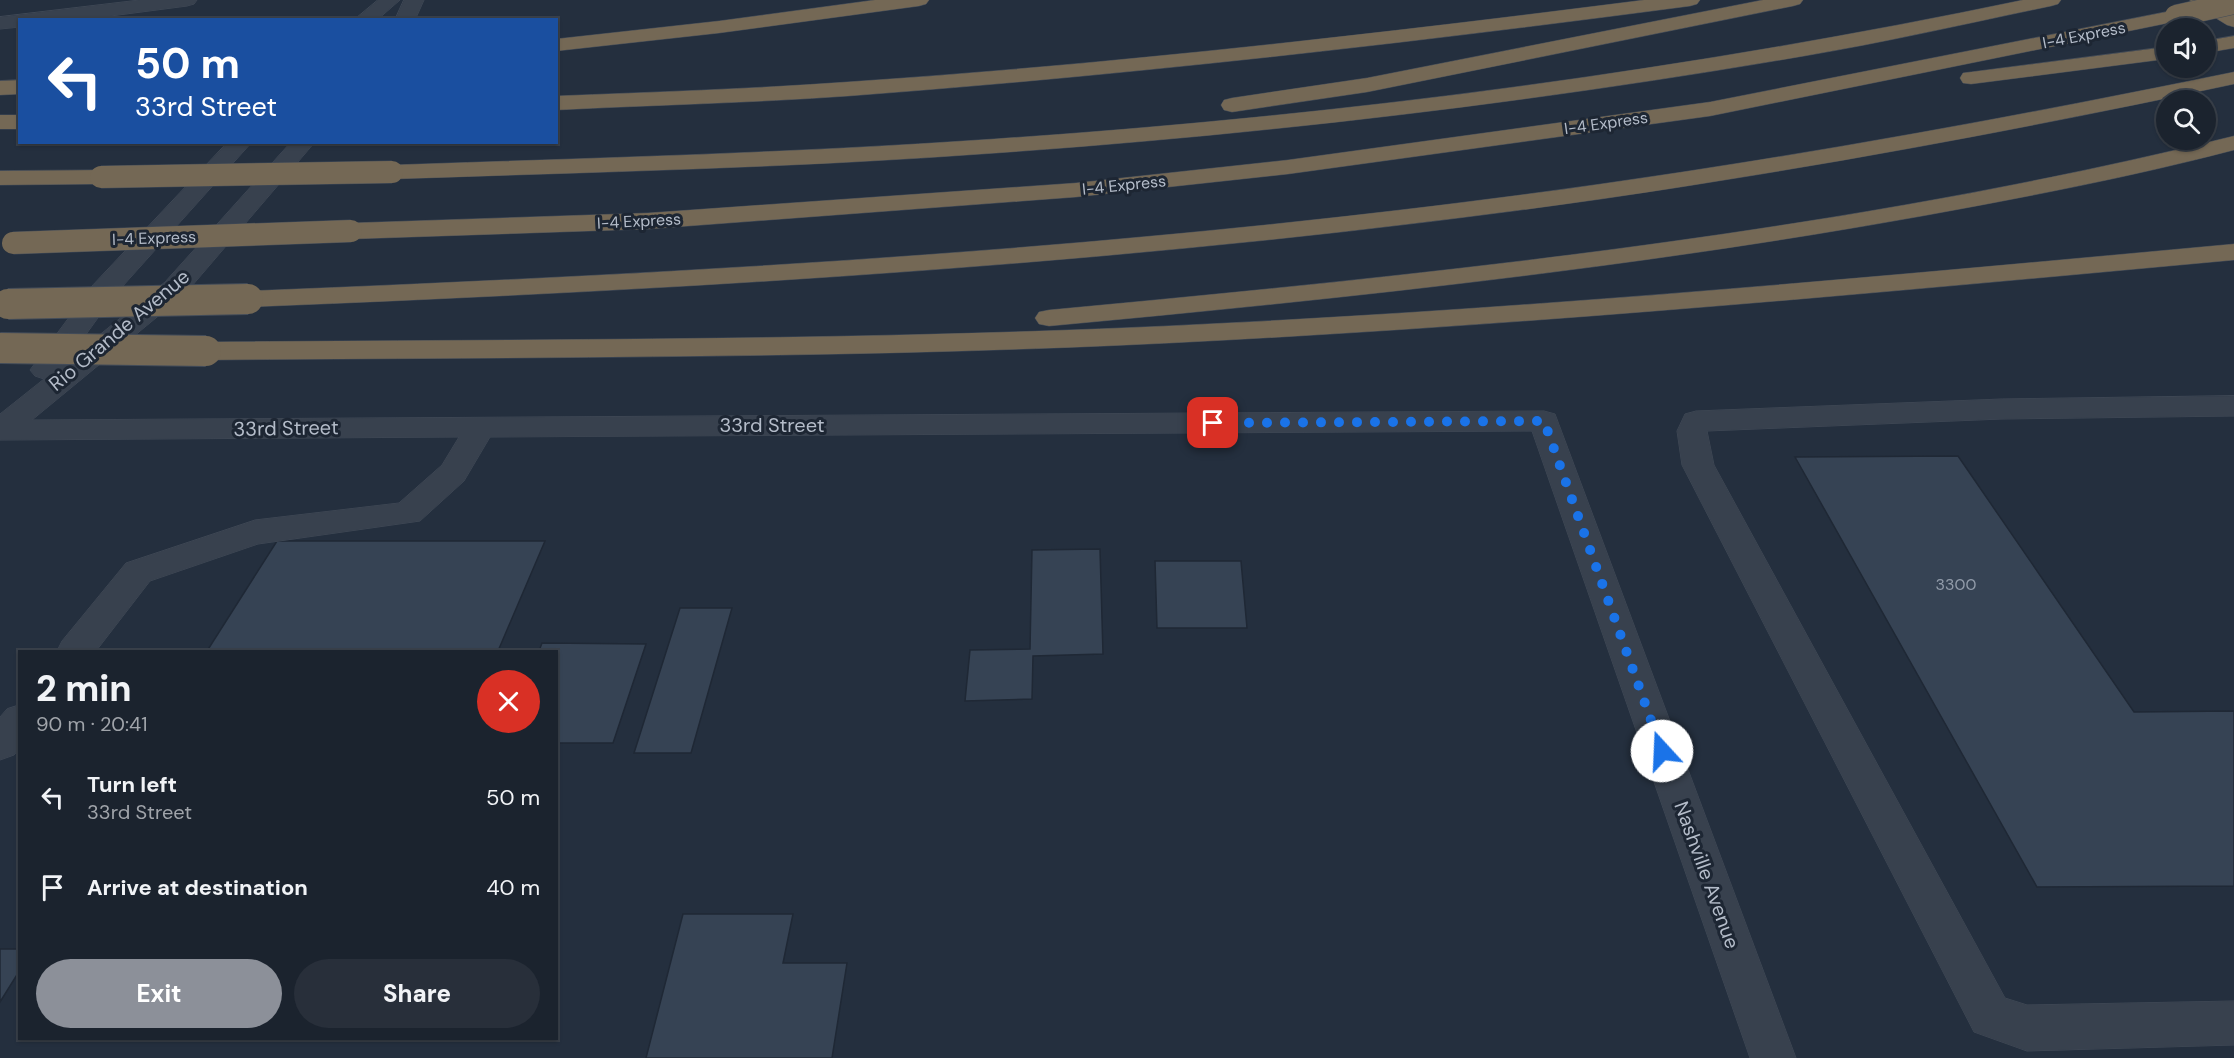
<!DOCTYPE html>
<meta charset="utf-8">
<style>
body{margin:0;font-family:"DM Sans",sans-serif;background:#282f3a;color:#f1f3f6;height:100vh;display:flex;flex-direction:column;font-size:22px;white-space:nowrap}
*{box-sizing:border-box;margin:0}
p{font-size:20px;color:#a0a4aa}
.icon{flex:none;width:33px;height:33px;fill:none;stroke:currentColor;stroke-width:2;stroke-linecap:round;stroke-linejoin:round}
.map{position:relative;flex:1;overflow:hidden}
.panel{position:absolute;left:18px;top:650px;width:540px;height:390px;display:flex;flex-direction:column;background:#1b232e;border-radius:0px;box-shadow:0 2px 4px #0004,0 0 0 2px #39404a}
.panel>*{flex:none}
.banner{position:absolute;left:18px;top:18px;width:540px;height:126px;border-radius:0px;box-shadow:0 2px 4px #0004,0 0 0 2px #39404a;background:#1a4fa0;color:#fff;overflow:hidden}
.buttons{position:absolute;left:2156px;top:18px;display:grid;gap:12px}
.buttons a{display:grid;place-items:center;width:60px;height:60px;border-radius:50%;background:#1b232e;box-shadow:0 2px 4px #0004,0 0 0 2px #39404a;font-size:30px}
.pin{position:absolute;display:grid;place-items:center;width:51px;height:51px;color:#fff;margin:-26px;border-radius:12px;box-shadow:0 3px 9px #0006}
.me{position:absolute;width:66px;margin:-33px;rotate:340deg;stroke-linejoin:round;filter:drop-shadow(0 0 4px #0008)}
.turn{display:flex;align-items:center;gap:21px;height:126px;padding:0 18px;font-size:27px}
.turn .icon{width:78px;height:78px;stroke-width:2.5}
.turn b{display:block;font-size:42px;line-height:51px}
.round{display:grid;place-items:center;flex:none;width:63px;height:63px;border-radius:32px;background:#282f3a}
.headline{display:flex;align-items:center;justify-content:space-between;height:102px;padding:0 18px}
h1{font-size:36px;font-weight:800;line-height:45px}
.primary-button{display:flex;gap:12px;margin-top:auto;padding:12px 18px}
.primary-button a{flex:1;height:69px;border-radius:36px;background:#8c9099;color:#fff;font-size:24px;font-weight:800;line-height:69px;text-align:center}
.primary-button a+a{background:#282f3a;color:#f1f3f6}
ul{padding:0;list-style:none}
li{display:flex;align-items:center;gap:18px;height:90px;padding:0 18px}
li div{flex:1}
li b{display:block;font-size:22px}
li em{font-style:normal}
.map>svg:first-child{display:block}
.building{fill:#364354;stroke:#1f2835;stroke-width:1.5}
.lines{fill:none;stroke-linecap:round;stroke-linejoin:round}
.minor-casing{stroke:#414a57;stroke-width:1}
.highway-casing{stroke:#434c59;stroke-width:1}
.minor{fill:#38414e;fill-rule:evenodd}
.highway{fill:#746855;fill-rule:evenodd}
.highway-bridge-far1-casing{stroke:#434c59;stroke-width:23;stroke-linecap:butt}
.highway-bridge-casing{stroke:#434c59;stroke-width:32;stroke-linecap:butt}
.highway-bridge-far1{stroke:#746855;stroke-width:22}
.highway-bridge{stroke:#746855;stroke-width:30}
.route{stroke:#1a73e8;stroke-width:10;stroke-dasharray:0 18}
.labels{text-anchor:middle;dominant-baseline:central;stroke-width:6;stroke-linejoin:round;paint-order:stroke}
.far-street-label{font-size:16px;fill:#b4bcc9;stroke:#1d2633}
.number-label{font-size:16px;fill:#929caa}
.street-label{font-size:20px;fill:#b4bcc9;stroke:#1d2633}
</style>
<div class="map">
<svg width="2234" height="1058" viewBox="0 0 2234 1058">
<rect width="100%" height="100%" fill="#242f3e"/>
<path class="building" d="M1958,456L2134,712L2234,711V886L2037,887L1795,457Z
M277,541H545L498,651H207Z
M1100,549L1103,654L1033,656L1032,699L965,701L970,650L1030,649L1032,550Z
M1155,561H1241L1247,628H1157Z
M680,608H732L691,753H634Z
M542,643L646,644L613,743H556V651H539Z
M683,914H793L783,963H847L832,1058H646Z
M0,949H20V970L0,1002Z"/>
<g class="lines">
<g class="minor-casing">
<path id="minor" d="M140,0H197L194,4L187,6L80,20H20V27L0,29V17Z
M378,0H400L377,20H354Z
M404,0H424L415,20H395Z
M228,142H252L113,297L66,362L165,282L291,142H315L185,294L32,420L1544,411L1555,414L1796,1058H1750L1532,431L490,437L464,481L420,521L258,544L150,581L96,651H57L62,641L126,563L255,520L399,503L442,465L459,437L0,440V414L44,379L35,376L30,370L93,285Z
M2234,396V416L2002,419L1707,431L1714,465L2005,998L2027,1005L2234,1001V1045L2027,1051L1974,1032L1682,465L1677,431L1685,414L1696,411L2002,399Z
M20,705V748L14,755L0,760V717L7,709Z"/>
</g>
<g class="highway-casing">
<path id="highway" d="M875,0H929L926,4L919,6L719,33L556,51V39L719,21Z
M1644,0H1700L1697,4L1690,6C1410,43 1130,75 848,96C751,103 654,105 556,110V96C653,92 750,89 847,82C1114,64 1379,34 1644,0Z
M1763,0H1803L1800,4L1793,6L1367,92L1232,112L1224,110L1221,105L1224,100L1232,98L1367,78Z
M2023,0H2061L2058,4L2051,6C1969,23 1887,42 1804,56C1537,102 1266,134 996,153C795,168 593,172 392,179L384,177L380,172L384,167L392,165C593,158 793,153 994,139C1339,116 1684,71 2023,0Z
M2190,0H2214L2234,12V27L2227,25L2193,4Z
M2176,10L2183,12L2186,16L2183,20L1710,116L1288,174L1076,197L648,229L351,239L342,236L338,231L342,226L351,223L648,213L1076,183L1288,160L1710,102Z
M2234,36V48L2205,53V41Z
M2166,47V59L1971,84L1963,83L1960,78L1963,73L1971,72Z
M2234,72V84C2024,129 1813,168 1601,199C1153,263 700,289 248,307L238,305L234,299L238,293L248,291C700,273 1152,248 1601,184C1813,154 2024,115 2234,72Z
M20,80V94L0,95V81Z
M0,115H20V129H0Z
M2234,136V150C2131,177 2026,197 1922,216C1633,268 1341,299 1049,326L1039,324L1035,318L1039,312L1049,310C1446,273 1846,232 2234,136Z
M101,170L110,172L113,177L110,182L101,184L0,185V171Z
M2234,244V260C1898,291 1563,322 1227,340C887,359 546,357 206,360L196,357L192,351L196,345L206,342C546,339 887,341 1227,323C1563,306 1898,275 2234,244Z"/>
</g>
<use href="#minor" class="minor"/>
<use href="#highway" class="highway"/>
<g class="highway-bridge-far1-casing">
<path id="highway-bridge-far1" d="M2176,16L2234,3
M101,177L392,172
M13,243L351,231"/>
</g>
<g class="highway-bridge-casing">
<path id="highway-bridge" d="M8,304L248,299
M0,348L206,351"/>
</g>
<use href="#highway-bridge-far1" class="highway-bridge-far1"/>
<use href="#highway-bridge" class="highway-bridge"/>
</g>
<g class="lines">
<path class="route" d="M1213,423L1544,421L1662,751"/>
</g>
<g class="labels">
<g class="far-street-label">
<text transform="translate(2084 35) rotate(-11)">I-4 Express</text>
<text transform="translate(1606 123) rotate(-8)">I-4 Express</text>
<text transform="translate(1124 185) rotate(-6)">I-4 Express</text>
<text transform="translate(639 221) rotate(-3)">I-4 Express</text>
<text transform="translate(154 238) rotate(-2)">I-4 Express</text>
</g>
<g class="number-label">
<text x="1956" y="584">3300</text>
</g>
<g class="street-label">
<text transform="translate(119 330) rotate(-40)">Rio Grande Avenue</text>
<text x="772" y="425">33rd Street</text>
<text transform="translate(286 428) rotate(-1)">33rd Street</text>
<text transform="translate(1707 875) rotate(70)">Nashville Avenue</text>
</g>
</g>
</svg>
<div class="buttons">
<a><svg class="icon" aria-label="sound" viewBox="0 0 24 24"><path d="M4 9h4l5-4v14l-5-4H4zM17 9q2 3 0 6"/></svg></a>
<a><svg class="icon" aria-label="search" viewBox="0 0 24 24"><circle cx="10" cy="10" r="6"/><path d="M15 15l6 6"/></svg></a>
</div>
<div class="pin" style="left:1213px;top:423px;background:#d93025"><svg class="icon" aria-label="arrive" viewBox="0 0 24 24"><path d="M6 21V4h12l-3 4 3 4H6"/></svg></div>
<svg class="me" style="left:1662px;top:751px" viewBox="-20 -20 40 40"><circle r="19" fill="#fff"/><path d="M0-13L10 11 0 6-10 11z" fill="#1a73e8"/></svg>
<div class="banner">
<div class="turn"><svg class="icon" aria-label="left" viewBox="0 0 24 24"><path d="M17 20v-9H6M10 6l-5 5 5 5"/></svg><div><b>50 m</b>33rd Street</div></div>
</div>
<section class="panel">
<div class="headline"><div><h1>2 min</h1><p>90 m · 20:41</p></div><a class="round" style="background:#d93025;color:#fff"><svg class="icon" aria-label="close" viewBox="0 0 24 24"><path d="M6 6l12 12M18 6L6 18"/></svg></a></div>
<ul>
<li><svg class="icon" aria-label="left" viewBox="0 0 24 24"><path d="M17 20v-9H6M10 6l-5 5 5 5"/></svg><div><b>Turn left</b><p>33rd Street</p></div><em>50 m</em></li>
<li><svg class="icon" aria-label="arrive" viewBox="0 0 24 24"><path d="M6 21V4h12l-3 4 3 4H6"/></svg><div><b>Arrive at destination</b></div><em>40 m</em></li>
</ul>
<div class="primary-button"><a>Exit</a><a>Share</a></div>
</section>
</div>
